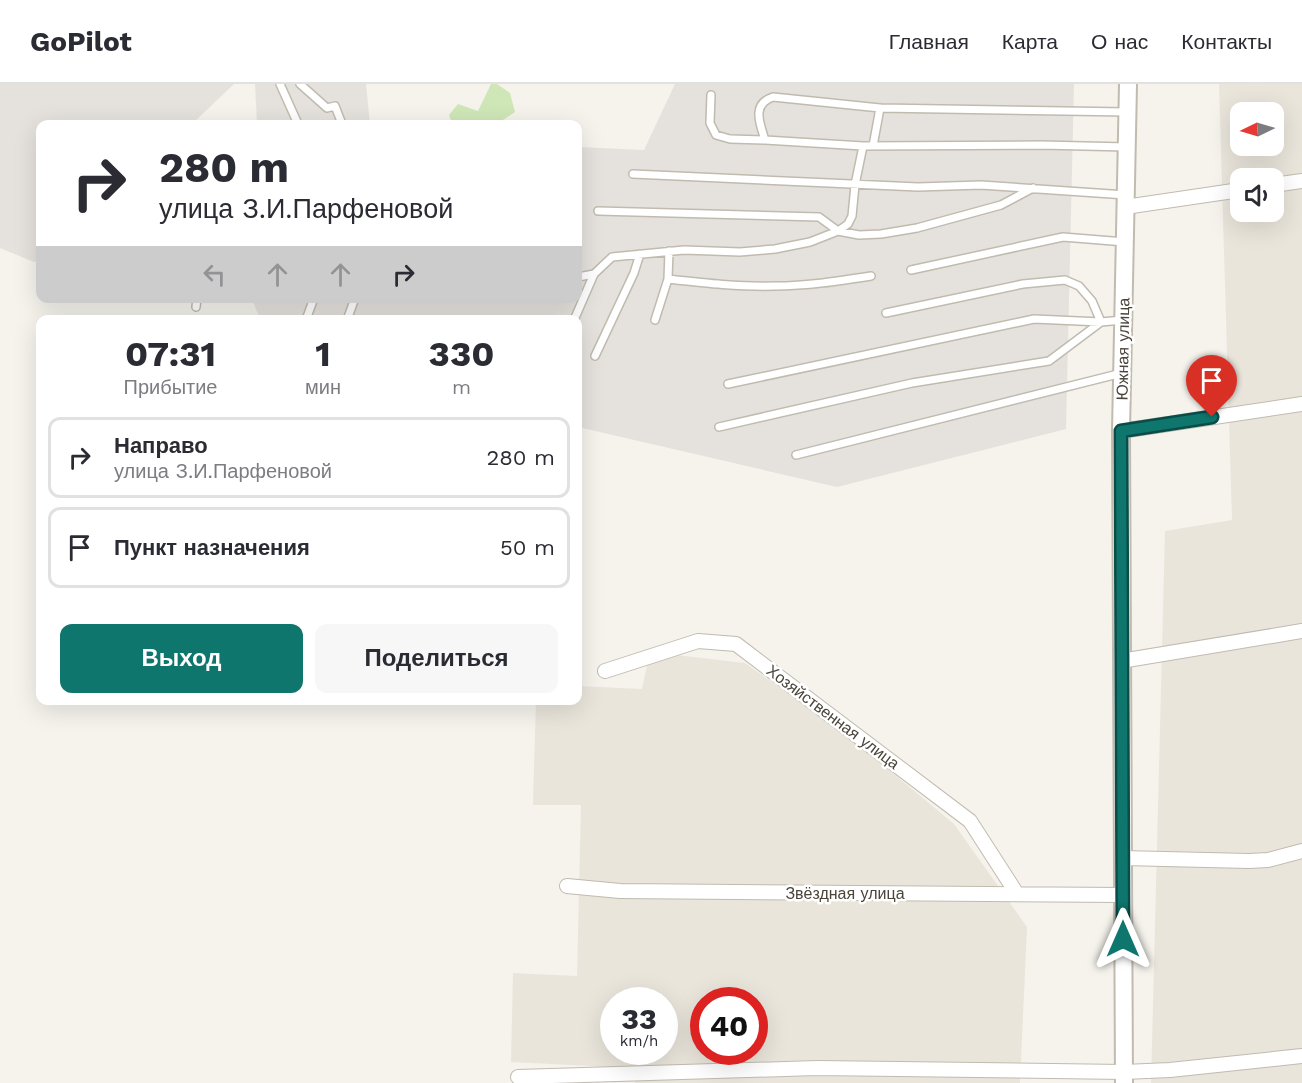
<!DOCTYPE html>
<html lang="ru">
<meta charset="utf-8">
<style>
body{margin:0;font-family:"Work Sans",sans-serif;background:#f7f7f7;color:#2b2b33;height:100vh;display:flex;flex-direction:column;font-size:22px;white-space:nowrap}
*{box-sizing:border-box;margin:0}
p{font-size:20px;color:#7c7c81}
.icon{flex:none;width:33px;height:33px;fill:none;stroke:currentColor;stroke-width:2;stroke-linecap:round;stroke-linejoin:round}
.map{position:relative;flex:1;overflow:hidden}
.panel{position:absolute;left:36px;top:231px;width:546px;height:390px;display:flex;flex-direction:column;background:#fff;border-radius:12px;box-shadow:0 6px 24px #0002}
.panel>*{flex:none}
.guide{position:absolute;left:36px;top:36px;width:546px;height:183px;border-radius:12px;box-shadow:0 6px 24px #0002;background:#fff;color:#2b2b33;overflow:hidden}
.needle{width:39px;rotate:265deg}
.controls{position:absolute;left:1230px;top:18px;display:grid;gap:12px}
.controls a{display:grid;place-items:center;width:54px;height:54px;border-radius:12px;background:#fff;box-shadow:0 6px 24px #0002;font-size:30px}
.speed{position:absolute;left:600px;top:903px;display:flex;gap:12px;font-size:30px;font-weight:700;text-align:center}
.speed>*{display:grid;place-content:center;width:78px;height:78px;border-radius:50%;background:#fff;box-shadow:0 6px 24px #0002;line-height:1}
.speed small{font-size:15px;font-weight:400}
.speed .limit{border:9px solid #d22;background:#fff;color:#111}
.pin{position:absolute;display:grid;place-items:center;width:51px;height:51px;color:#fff;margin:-62px -26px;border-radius:50% 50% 50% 0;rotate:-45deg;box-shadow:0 0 6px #0007}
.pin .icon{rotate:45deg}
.me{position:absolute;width:66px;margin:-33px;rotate:0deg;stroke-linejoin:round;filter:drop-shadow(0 0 4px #0008)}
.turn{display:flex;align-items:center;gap:21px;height:126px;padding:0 24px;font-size:27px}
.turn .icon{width:78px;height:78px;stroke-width:2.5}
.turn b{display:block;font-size:42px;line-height:51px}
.lanes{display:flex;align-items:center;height:57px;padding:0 24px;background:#0003;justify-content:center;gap:30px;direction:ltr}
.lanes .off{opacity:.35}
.eta{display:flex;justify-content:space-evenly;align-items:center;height:102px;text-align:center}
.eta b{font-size:36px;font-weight:700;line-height:42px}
.cta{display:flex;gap:12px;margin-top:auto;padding:12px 24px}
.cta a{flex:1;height:69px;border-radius:12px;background:#0f766e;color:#fff;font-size:24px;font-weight:700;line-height:69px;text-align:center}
.cta a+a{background:#f7f7f7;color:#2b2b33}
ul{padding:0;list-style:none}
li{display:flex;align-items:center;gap:18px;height:81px;margin:0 12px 9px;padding:0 12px;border:3px solid #e1e1e2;border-radius:12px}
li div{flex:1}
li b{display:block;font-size:22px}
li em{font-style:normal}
header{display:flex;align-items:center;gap:36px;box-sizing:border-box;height:84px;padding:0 30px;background:#fff;border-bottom:2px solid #e1e1e2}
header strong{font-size:28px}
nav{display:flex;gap:33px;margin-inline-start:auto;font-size:21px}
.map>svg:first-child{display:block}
.residential{fill:#e9e5db;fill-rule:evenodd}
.industrial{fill:#e5e2dd}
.green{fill:#cfe7b7}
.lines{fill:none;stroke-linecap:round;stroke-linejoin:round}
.service-casing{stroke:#c1bbaf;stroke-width:10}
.minor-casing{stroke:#c1bbaf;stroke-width:16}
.tertiary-casing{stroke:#c1bbaf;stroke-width:20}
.service{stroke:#fff;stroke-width:7}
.minor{stroke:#fff;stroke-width:14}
.tertiary{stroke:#fff;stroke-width:16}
.route-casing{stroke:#0a4d48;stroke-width:15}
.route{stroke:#0f766e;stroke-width:10}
.labels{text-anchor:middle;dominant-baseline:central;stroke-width:5;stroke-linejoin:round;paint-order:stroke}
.street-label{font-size:16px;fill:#4a443a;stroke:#fff}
</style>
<header>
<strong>GoPilot</strong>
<nav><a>Главная</a><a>Карта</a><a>О нас</a><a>Контакты</a></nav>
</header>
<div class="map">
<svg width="1302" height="999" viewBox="0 0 1302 999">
<rect width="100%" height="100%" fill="#f5f3ec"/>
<path class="residential" d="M1219,0H1302V999H1151L1165,447L1232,436ZM1240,28H1274V62H1240ZM1240,94H1274V128H1240Z
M650,568L745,579L847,651L954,740L1027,843L1020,999H635L631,984L511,978L513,889L577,892L581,721H533L536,617L578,616V602L642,605ZM614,916H664V968H614ZM704,916H754V968H704Z"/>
<path class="industrial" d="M0,0H234L192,40H40V176L34,178L0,164Z
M255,0H366L370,40H257Z
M675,0H1074L1066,345L837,403L578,343V236L260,235L252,215L578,214V63L644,66Z"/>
<path class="green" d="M491,0H497L510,9L515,28L497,40H452L449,31L458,20L478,27Z"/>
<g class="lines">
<g class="service-casing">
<path id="service" d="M280,0L298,40
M300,0L327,24L335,22L342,40
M711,11L710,39L716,51L730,55L765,56L863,62L1041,61L1127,63
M765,56C760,40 751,20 773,13L880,24
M873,62L880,24L1127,28
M633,90L918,103L981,101L1126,111
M598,127L819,133L838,147L859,151L881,150L917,144L1001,121L1033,104
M911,186L1063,153L1125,158
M578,193L594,190L612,173L684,166L740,168L775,165L810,158L838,147L848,140L852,132L855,101L863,62
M668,195C704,199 739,203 775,202C807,202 839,197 871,192
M450,214H460
M196,223L197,214
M305,236L307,233L314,214
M347,236L355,214
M574,236L594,190
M655,236L668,195L669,167
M595,272L634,189L640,170
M728,300L1034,235L1101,238L1123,236
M719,343L912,299L1049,277L1101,238L1092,217L1079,202L1065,196L1023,200L886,229
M796,371L1122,289"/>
</g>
<g class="minor-casing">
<path id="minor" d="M1274,101L1302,97
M1125,123L1240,106
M1121,347L1302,320
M1121,577L1302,547
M605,587L698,557L736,560L970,737L1017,810
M1122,774L1249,777L1268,776L1302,767
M567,802L620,807L1123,811
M518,993L817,984L1124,988L1170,986L1302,972"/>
</g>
<g class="tertiary-casing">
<path id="tertiary" d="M1124,999L1121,347L1128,0"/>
</g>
<use href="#service" class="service"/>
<use href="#minor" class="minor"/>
<use href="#tertiary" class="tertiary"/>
</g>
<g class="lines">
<g class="route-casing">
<path id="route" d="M1123,855L1121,347L1212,333"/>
</g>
<use href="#route" class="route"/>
</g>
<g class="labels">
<g class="street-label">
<text transform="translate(1123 265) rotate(-89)">Южная улица</text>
<text transform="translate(833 633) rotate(37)">Хозяйственная улица</text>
<text x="845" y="809">Звёздная улица</text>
</g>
</g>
</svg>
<div class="controls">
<a><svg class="needle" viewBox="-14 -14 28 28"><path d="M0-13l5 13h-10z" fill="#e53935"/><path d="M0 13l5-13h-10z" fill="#7c7c81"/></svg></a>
<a><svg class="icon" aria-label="sound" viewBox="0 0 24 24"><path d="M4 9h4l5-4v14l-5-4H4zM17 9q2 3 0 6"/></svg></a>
</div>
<div class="speed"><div>33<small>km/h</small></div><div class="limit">40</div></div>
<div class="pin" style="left:1212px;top:333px;background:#d93025"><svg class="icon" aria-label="arrive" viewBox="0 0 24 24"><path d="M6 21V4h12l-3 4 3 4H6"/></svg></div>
<svg class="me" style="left:1123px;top:855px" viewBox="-20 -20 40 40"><path d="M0-17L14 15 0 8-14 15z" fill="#0f766e" stroke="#fff" stroke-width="4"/></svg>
<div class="guide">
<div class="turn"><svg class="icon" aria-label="right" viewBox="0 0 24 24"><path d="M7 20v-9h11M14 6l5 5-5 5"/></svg><div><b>280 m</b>улица З.И.Парфеновой</div></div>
<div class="lanes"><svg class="icon off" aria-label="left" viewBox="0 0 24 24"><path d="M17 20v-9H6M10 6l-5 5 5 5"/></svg><svg class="icon off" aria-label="ahead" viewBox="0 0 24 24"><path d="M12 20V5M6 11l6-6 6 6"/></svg><svg class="icon off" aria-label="ahead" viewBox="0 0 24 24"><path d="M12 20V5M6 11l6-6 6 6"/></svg><svg class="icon" aria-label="right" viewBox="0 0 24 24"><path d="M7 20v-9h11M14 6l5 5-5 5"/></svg></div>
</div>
<section class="panel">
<div class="eta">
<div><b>07:31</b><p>Прибытие</p></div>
<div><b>1</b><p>мин</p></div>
<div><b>330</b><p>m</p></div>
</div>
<ul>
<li><svg class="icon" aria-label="right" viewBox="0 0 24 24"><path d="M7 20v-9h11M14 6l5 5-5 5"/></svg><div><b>Направо</b><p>улица З.И.Парфеновой</p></div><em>280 m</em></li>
<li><svg class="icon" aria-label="arrive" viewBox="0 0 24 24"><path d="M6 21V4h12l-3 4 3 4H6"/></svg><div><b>Пункт назначения</b></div><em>50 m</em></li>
</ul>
<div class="cta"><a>Выход</a><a>Поделиться</a></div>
</section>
</div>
